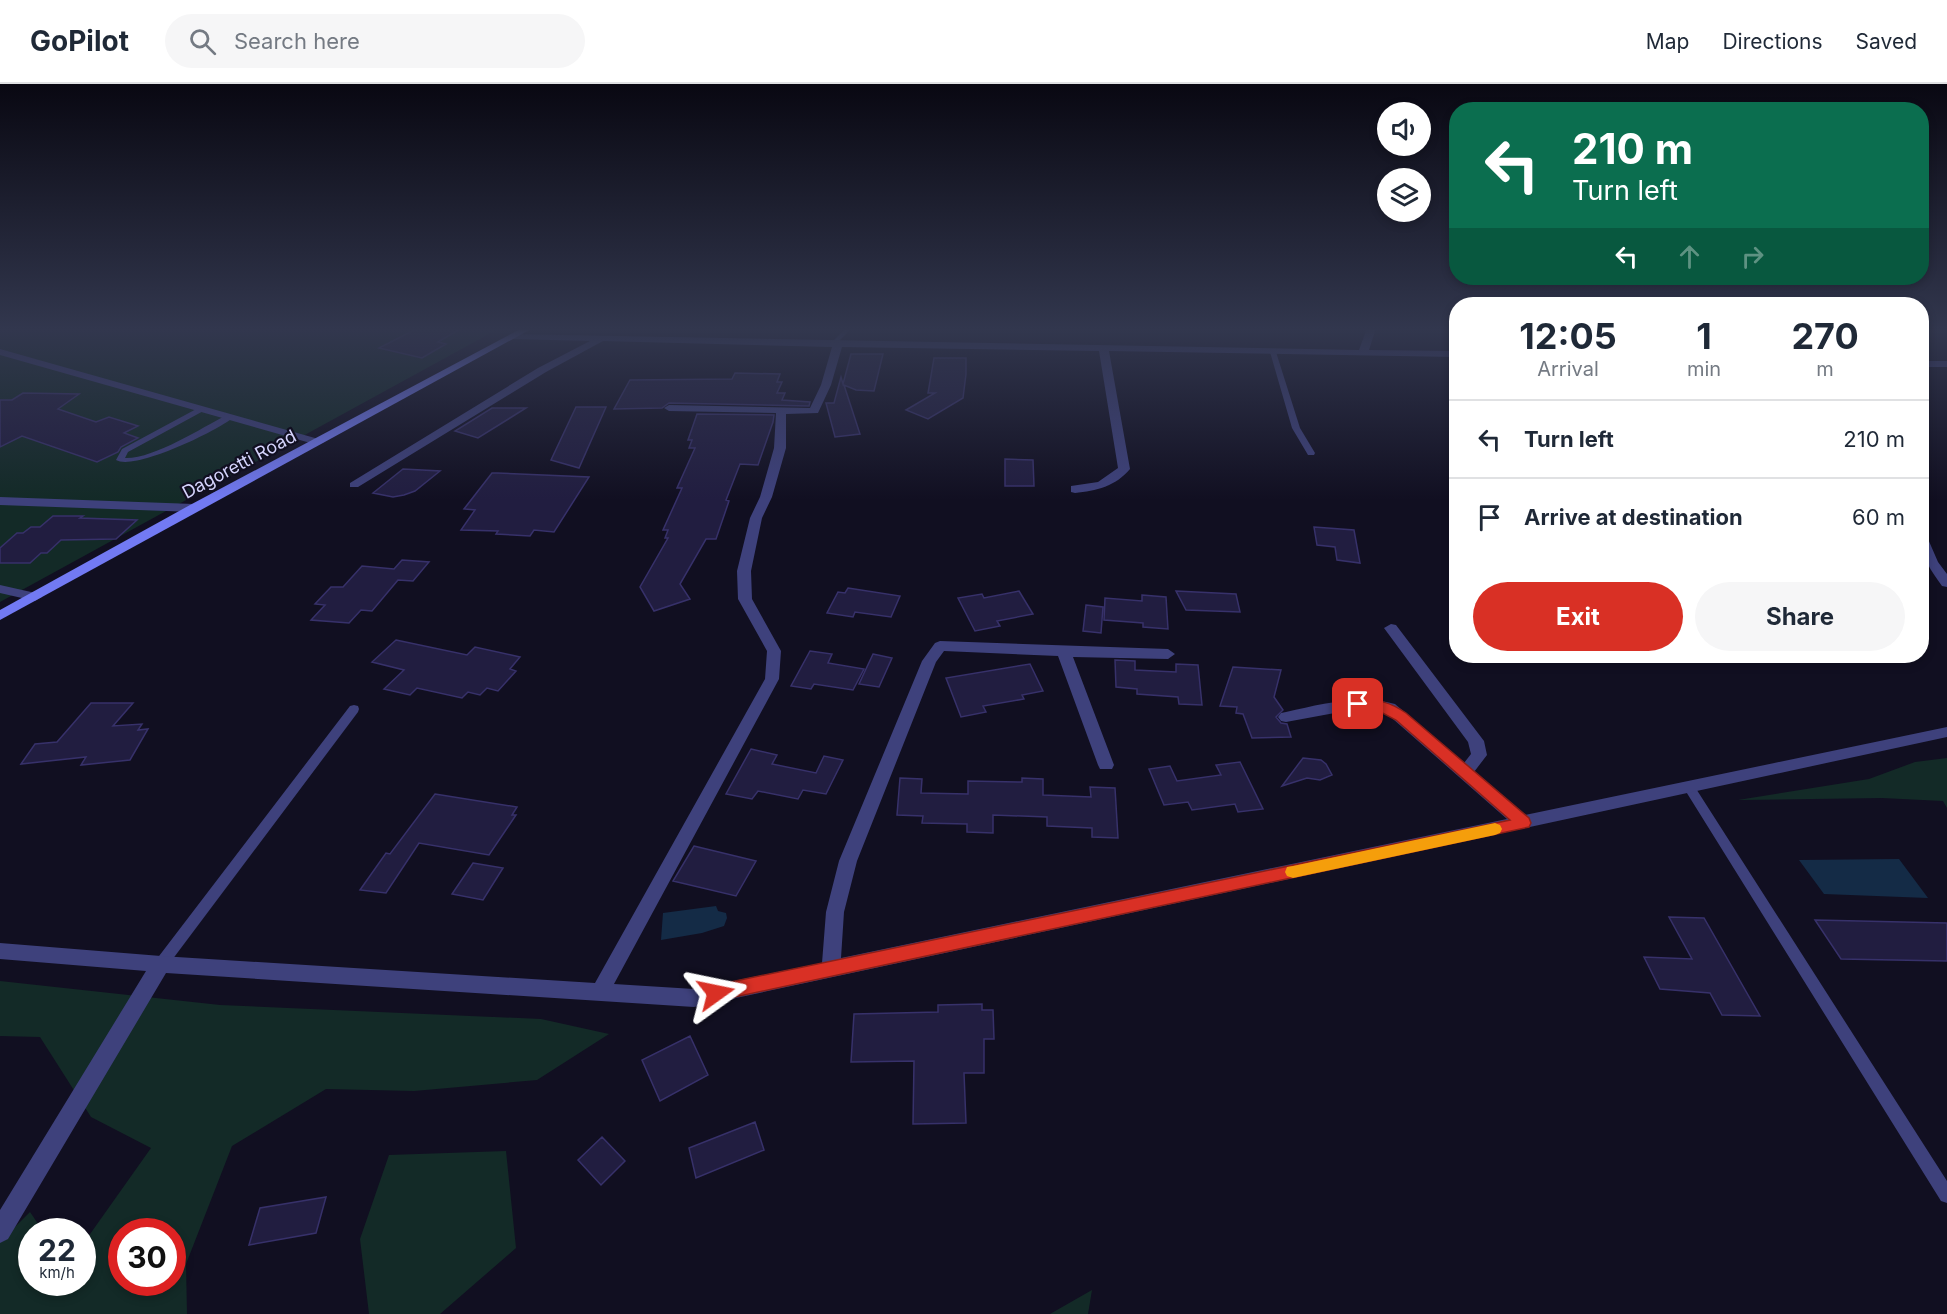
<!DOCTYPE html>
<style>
body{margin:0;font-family:Inter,sans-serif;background:#f6f6f7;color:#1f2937;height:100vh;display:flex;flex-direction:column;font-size:22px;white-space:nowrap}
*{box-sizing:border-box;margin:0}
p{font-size:20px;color:#747a83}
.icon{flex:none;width:33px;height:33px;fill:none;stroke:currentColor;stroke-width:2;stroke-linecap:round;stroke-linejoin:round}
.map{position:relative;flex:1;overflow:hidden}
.side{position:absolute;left:1449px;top:213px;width:480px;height:366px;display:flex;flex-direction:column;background:#fff;border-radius:24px;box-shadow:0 3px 9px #0003}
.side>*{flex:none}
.top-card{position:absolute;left:1449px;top:18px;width:480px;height:183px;border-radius:24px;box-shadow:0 3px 9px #0003;background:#0b6e4f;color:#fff;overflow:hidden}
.controls{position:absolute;left:1377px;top:18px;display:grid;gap:12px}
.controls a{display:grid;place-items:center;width:54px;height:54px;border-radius:50%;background:#fff;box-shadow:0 3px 9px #0003;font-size:30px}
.speed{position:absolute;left:18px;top:1134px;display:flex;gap:12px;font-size:30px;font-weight:700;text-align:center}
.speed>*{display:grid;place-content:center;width:78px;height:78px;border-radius:50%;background:#fff;box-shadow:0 3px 9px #0003;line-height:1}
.speed small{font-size:15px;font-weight:400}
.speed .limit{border:9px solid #d22;background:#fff;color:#111}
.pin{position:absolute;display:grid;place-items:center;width:51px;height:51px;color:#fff;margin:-26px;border-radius:12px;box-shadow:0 3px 9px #0006}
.me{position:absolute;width:66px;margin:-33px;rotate:78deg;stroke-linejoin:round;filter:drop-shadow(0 0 4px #0008)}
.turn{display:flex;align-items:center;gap:21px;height:126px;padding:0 24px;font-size:27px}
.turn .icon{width:78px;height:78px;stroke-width:2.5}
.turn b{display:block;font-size:42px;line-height:51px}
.lanes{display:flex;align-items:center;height:57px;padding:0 24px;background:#0003;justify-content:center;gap:30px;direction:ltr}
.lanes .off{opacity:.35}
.eta{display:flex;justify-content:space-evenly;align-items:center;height:102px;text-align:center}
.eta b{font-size:36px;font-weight:700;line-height:42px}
.action{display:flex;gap:12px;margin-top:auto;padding:12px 24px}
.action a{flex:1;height:69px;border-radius:36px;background:#d93025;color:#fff;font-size:24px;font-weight:700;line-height:69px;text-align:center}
.action a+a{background:#f6f6f7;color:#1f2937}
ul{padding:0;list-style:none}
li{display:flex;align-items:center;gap:18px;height:78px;padding:0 24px;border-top:2px solid #e0e1e3}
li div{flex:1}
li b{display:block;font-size:22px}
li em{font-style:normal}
header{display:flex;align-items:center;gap:36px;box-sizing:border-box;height:84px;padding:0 30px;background:#fff;border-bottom:2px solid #e0e1e3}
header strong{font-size:28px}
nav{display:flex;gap:33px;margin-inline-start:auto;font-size:21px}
.search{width:420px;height:54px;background:#f6f6f7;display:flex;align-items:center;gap:15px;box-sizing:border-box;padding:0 21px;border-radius:33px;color:#747a83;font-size:22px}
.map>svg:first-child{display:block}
.green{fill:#132a27;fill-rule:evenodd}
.water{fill:#142b46}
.building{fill:#211d40;stroke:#37316a;stroke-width:1.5}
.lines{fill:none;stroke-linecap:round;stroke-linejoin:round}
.service{fill:#3e417c;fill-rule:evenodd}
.minor{fill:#3e417c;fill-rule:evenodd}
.secondary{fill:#727af3;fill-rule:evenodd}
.route{fill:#d93025;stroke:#8d1f18;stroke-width:1.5}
.slow{fill:#f59e0b}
.labels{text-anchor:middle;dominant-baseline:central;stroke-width:4.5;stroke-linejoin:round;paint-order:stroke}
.far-street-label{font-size:18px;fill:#d4d3fb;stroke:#110f21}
</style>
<header>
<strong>GoPilot</strong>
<div class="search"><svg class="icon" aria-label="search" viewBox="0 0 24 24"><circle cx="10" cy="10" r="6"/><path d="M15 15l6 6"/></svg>Search here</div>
<nav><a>Map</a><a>Directions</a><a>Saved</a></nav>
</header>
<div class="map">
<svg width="1947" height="1230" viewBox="0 0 1947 1230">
<rect width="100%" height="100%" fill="#110f21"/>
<path class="green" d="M0,244H500L0,518Z
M1947,674V724L1943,717L1882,714L1738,716L1869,695L1915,678Z
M0,897L220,921L541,935L609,950L537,996L414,1007L326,1005L232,1062L186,1180L187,1230H0V1158L30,1128L43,1147L32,1148V1198H82L83,1160L151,1064L91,1033L40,953L0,952ZM122,1148H172V1198H122Z
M506,1067L516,1164L440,1230H369L360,1155L389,1071Z
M1092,1206L1088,1230H1050Z"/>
<path class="water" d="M1899,775L1928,814L1824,810L1799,776Z
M716,822L718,827L726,829L727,834L724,842L702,849L661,856L663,829Z"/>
<path class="building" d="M418,244H462L438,258L446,260L422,274L379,264Z
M851,270H883L874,307L856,306L844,301L860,350L835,353L826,319H834L841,293L843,300Z
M934,274H966V290L963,314L928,335L906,326L935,309H928Z
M735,289L780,290L777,298H782L777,309H785L782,316L810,318L809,322L669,319L662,324L614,325L630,296L732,295Z
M23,309L79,310L58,325L96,338L109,333L138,342L124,349L138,354L121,363L118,368L97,378L22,352L0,363V316H12Z
M576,323H606L579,384L551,376Z
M492,324H526L478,354L455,347Z
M697,330L774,331L773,338L758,381L740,380L726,416L729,417L716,455H706L680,500L690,515L654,527L640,503L668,454H665L668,446H663L682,404H677L695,364H689L692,356H688Z
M1005,375L1033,376L1034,402H1005Z
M403,385L440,387L415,407L404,411L393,413L373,409Z
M492,389H497L589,393L554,448L534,446L530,452L496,450L498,447L461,446L475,426L464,425Z
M53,432H83L80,434L137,436L116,455L61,456L47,469H41L30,479H0V464L17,449H23L31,443H40Z
M1314,443L1354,446L1360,479L1337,476L1335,463L1317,461Z
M402,476L429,478L413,497L398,496L372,527L361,526L349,539L311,536L325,521L315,520L331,503H343L362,482L394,485Z
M848,504L900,512L891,533L855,528L853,533L827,529L838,508L845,509Z
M1019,507L1033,530L997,537L1000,542L975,547L958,514L982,510L984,514Z
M1176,507L1236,510L1240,528L1186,526Z
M1142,511L1166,513L1168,545L1143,543V539L1104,536L1105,514L1142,517Z
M1086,521L1103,523L1101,549L1083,547Z
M396,556L467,571L475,563L520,573L510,585L516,587L498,607L487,604L480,611L468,608L462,614L417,604L410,611L384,605L404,586L372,578Z
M810,567L832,570L828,579L864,585L853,606L814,600L811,605L791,602Z
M873,570L892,574L879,603L859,600Z
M1115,576L1135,577V586L1176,588V580L1198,581L1202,621L1179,620L1178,613L1137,610V605L1116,603Z
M1030,580L1043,607L1022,611L1024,615L983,622L986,628L961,633L946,594Z
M1233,583L1281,586L1274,613L1283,626L1276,633L1281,639L1287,640L1291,653L1252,654L1243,630L1236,629L1237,623L1220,622Z
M91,619H133L113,642L142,640L138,646L148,645L130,676L81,681L86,673L21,680L35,660L57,658Z
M751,665L777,671L772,680L816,689L824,672L843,676L826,710L803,706L798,715L758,707L752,715L726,710Z
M1303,674L1321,676L1326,680L1332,691L1320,696L1307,694L1282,702Z
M1240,678L1263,725L1238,728L1235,720L1192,726L1188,718L1164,721L1149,685L1170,682L1177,697L1221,691L1216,681Z
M900,694L922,695L921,709L968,710V697L1022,698V694L1043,695V711L1091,713L1090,703L1115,704L1118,754L1092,753V744L1047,742V733L993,731V749L967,748V740L922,739L923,732L897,731Z
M435,710L517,723L512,731H516L489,771L419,759L386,809L360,806L386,769L390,770Z
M694,762L756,777L736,812L673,797Z
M473,779L503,784L483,816L452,810Z
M1669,833L1704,834L1760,932L1722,931L1710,909L1660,905L1644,873L1692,875Z
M1815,836L1947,839V877L1841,875Z
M982,920V926H993L994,955H984V989H964L966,1039L913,1040L914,977L851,978L854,930L938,928V921Z
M690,952L708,991L660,1017L642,976Z
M755,1038L764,1066L696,1094L689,1064Z
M602,1053L625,1077L601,1101L578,1076Z
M326,1113L316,1149L249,1161L260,1124Z"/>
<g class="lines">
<path class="service" d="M846,244H852L835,261H831V259Z
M1273,266L1276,268L1300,344L1315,369L1314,371H1308L1292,344L1270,268Z
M200,323L207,325L128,368L125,374C154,375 201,344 227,331L234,333C217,347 135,387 116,376L122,365Z
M354,621L358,622L359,625L358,628L166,884L161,886L156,884L154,880L156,876L350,622Z
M1689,699L1693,700L1947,1097V1119L1941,1117L1685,706L1683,703L1685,700Z"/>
<path class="minor" d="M1367,244H1376L1369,266L1456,267V273L1109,267L1130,385C1116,402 1096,407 1075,409L1071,408V402L1098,398L1118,384L1099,267L842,263L831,301L818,329L786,330V364L772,413L762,434L751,487L752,515L781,567L779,595L614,900L694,905L822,879L826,828L839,777L922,577L935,559L940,557L1168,565L1175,570L1168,575L1073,573L1114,681L1112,685H1100L1098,681L1058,572L944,567L936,578L857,777L844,828L841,874L1507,735L1385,628L1351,626L1286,638L1281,637L1278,633L1281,629L1286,628C1323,620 1358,610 1395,620L1464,679L1471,670L1468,658L1384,544L1391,540L1396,541L1484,657L1487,671L1474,688L1525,731L1947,643V653L694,923L166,889L8,1155L0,1159V1126L146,887L0,875V859L161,872L595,899L765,595L767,567L738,515L737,487L750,434L760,413L774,364L776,329L669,327L664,324L669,321L810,324L821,301L832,263L603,257L546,288L358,403H350V399L538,284L590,257L513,255L510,254V250L1359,266Z
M0,265L322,356L324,358L318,361L314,360L0,271Z
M1922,277H1947V283H1922Z
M0,413L194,420L200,424L194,428L0,421Z
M1922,451L1928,455L1938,478L1947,490V503L1942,502C1930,485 1920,472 1922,451Z
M0,501L40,510L42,513L35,517L0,509Z"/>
<path class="secondary" d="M522,244H533L0,536V526L190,421Z"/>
</g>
<linearGradient id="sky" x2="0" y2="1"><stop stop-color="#090812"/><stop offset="0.59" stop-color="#32374e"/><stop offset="1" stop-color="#32374e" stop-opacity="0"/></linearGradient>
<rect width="1947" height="416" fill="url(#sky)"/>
<path class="route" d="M1358,615C1377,615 1390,618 1406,629L1529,734L1531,739L1529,743L716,917L710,915L708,909L710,903L716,901L1510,736L1396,636L1375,625L1354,623L1352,620Z"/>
<path class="slow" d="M1495,739L1500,741L1502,745L1500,749L1495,751L1293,794L1287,792L1285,788L1287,783L1293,782Z"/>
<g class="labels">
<g class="far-street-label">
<text transform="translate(239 380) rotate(-28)">Dagoretti Road</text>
</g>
</g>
</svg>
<div class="controls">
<a><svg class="icon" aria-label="sound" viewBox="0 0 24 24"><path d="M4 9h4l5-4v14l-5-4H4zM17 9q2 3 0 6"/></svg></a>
<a><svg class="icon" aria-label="layers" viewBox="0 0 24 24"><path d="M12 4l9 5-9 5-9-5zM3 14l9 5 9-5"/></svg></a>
</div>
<div class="speed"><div>22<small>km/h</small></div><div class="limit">30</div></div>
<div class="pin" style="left:1358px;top:620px;background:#d93025"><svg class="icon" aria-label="arrive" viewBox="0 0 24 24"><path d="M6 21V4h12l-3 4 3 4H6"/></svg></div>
<svg class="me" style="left:716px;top:909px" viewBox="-20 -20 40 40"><path d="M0-17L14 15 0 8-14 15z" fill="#d93025" stroke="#fff" stroke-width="4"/></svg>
<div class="top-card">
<div class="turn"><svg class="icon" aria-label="left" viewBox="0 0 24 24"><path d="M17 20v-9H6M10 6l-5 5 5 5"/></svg><div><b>210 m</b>Turn left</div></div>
<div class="lanes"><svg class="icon" aria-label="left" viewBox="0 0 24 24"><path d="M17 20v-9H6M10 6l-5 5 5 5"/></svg><svg class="icon off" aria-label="ahead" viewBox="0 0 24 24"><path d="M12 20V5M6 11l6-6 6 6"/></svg><svg class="icon off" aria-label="right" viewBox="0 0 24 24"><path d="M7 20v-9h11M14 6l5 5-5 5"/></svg></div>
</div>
<section class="side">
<div class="eta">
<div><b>12:05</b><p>Arrival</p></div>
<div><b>1</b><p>min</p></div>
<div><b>270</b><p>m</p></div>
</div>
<ul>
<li><svg class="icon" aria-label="left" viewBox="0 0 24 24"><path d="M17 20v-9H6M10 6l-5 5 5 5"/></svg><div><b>Turn left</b></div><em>210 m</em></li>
<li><svg class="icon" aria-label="arrive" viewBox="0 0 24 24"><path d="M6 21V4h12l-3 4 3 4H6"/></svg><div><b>Arrive at destination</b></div><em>60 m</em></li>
</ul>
<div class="action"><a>Exit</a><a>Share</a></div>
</section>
</div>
